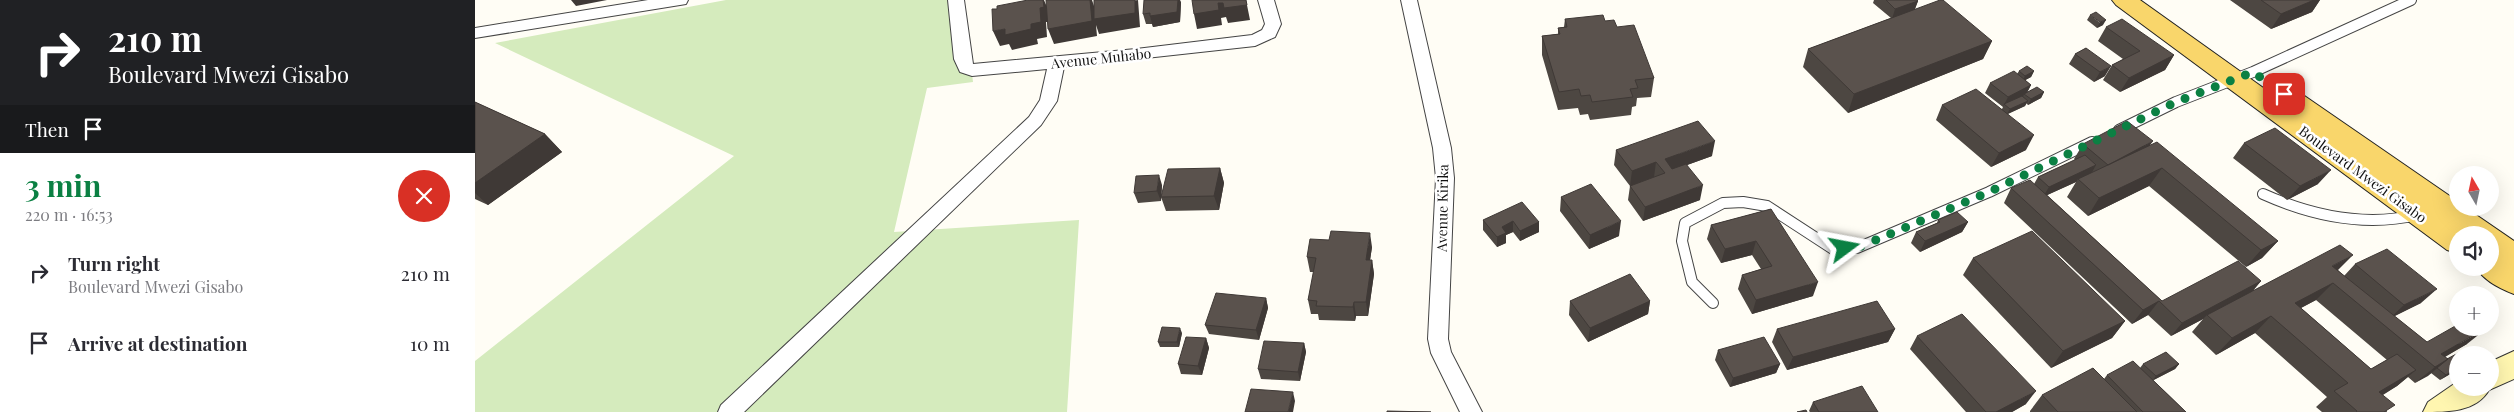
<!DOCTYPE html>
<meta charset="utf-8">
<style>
body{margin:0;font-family:"Playfair Display",serif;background:#f7f7f7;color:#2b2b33;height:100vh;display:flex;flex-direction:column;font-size:19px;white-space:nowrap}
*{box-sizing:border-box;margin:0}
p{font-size:16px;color:#7c7c81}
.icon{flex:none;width:28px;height:28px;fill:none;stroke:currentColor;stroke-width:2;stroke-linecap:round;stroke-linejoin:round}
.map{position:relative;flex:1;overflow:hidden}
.panel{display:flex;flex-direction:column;background:#fff;width:475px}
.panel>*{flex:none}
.guide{background:#202124;color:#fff;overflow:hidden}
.needle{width:32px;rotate:351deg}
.controls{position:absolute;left:1974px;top:166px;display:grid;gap:10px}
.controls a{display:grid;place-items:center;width:50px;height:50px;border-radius:50%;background:#fff;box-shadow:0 5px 20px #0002;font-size:25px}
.pin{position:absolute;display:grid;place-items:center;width:42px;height:42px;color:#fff;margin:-21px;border-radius:10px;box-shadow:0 2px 8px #0006}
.me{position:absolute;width:55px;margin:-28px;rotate:77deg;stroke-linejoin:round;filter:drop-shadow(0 0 4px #0008)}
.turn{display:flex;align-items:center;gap:18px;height:105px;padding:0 25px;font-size:22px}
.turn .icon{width:65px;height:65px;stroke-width:2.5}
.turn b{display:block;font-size:35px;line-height:42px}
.then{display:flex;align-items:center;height:48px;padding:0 25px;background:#0003;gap:10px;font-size:19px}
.round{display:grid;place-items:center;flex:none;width:52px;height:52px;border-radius:26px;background:#f7f7f7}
.overview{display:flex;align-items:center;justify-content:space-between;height:85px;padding:0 25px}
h1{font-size:30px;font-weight:700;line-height:38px;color:#0b8043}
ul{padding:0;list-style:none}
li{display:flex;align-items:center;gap:15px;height:70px;padding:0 25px}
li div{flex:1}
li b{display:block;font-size:19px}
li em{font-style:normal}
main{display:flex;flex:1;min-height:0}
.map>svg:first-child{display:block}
.green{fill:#d5ebbd}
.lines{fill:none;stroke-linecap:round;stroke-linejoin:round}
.lane-casing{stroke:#444;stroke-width:12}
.street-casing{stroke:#444;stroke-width:2}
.secondary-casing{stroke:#333;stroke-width:2}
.primary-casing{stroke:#222;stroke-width:2}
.lane{stroke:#fff;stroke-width:10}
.street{fill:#fff;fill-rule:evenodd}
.secondary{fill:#fff6b0;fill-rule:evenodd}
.primary{fill:#f9d66b;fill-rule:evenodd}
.wall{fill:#4d4742;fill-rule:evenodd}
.shaded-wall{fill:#3f3936}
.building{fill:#5a524d;stroke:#3f3936}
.route{stroke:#0b8043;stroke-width:9;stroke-dasharray:0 16.2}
.labels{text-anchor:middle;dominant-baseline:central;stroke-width:5;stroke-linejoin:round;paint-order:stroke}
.street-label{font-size:14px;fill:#111;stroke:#fff}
</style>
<main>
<section class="panel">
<div class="guide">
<div class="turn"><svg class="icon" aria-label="right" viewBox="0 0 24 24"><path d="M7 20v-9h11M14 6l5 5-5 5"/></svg><div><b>210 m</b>Boulevard Mwezi Gisabo</div></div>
<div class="then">Then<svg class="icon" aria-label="arrive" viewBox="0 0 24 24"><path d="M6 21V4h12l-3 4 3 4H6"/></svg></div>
</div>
<div class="overview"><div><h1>3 min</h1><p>220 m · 16:53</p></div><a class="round" style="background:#d93025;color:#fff"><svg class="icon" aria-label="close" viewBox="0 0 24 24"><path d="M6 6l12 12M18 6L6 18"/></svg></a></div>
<ul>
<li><svg class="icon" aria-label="right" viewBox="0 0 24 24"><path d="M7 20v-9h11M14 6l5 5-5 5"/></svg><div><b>Turn right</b><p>Boulevard Mwezi Gisabo</p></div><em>210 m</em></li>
<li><svg class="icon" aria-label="arrive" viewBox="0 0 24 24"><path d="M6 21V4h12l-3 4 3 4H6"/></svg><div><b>Arrive at destination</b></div><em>10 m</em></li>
</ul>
</section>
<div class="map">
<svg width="2039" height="412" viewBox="0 0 2039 412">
<rect width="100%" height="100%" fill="#fffdf5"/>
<path class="green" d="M251,0H488L498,82L452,88L419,232L604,220L592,412H0V361L259,156L20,43Z"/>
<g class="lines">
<g class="lane-casing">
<path id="lane" d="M1644,130L1701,102L1778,72L1936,0
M1788,194C1837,216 1889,227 1942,215
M1238,303L1217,282L1207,241L1210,223L1248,203L1268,202L1292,206L1358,249L1382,248L1514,192L1617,142"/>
</g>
<g class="street-casing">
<path id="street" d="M173,0H213L211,4L205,5L0,38V28Z
M473,0H489L498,64L661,49L777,35L787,30L790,24L783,0H799L806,24L800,37L780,46L589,67L582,101L566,125L269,412H243L246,405L554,117L565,100L572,69L497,76L485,72L479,59Z
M926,0H942L976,148L979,178L973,339L976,352L1007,412H985L956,353L953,339L961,178L958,148Z"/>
</g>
<g class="secondary-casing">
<path id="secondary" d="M2039,351V379L2014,390C2001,412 1973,412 1948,412L1953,402L1982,382V388H2015V362Z"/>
</g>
<g class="primary-casing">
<path id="primary" d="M1637,0H1665L1794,92L1797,86L1806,83L1815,86L1982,201V208H1991L2039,241V294C2026,289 2008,280 2002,268H2015V235H1982V253L1972,250L1641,5Z"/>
</g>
<use href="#lane" class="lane"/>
<use href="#street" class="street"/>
<use href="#secondary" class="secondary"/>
<use href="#primary" class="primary"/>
</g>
<path class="wall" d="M1399,0H1442L1443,1L1440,9L1517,41L1508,59L1373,113L1328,67L1333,49L1416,18L1398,3Z
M1755,0H1845L1837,12L1796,29Z
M706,2L705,22L678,27L677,24H671L668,14Z
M1615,15L1628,25L1622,28L1612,20Z
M1090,19L1130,21L1142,27L1179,78L1176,97L1162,98L1161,106L1157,107L1156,115L1115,120L1113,114L1105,115L1103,108L1083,110L1067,55V36L1083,34V28L1089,27Z
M1631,27L1699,55L1690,70L1645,92L1628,80L1637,65L1648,59L1623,41Z
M1611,48L1630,76L1619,82L1594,64L1600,54Z
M1544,71H1559L1556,77L1550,80L1556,85L1552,92H1569L1566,98L1553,105L1551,103L1550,106L1533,114L1551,150L1516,167L1461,120L1467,105L1527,109L1528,107L1510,93L1515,83L1542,74Z
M0,102L70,134L87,152L13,205L0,199Z
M1769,143L1843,184L1812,200L1758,158Z
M1608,144L1675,146L1803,241L1787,258L1771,267L1674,186L1613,216L1592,197L1601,182L1572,195L1687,301L1786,281L1777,292L1863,270L1869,276L1880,264L1946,303L1919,316L1952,342L1992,344L1970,357L1972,359L1982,355V370L1965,380L1956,373L1940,383L1933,377L1922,386L1908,395L1912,412H1847L1841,407L1852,397L1780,333L1741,355L1717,332L1728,319L1696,336L1673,315L1657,324L1529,203L1536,188L1559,184L1563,177L1600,160L1599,159ZM1841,300L1912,360L1896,369L1826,308Z
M1141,150L1237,156L1212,165L1225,200L1168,221L1153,200L1155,186L1179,177L1155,186L1139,165Z
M745,168L749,183L744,210L691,211L686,197Z
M687,185L686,201L663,203L659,193Z
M1086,197L1144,236L1114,249L1085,211Z
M1296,209L1338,296L1277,314L1263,289L1267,275L1286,269L1277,255L1246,263L1232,239L1236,225Z
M1008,220L1064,222V232L1045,241L1038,232L1031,235V243L1022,247L1008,230Z
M1463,220L1493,222L1487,232L1445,252L1436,243L1441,232L1462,223Z
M897,247L895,260H897L899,274L893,316H881L880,321L844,320L843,314H836L833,300L839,272H835L832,257Z
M1498,258L1650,321L1637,338L1576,368L1488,275Z
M791,298L793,308L784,340L734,334L730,325Z
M1095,301H1175L1173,314L1113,342L1094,315Z
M1302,329H1420L1413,342L1312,370L1297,342Z
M707,333L704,347H685L683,342Z
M1442,336L1551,404L1537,412H1491L1435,349Z
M731,338L734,348L727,375L706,374L703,364Z
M829,343L831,352L825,381L786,379L783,369Z
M1243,350L1305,364L1301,373L1255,387L1240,360Z
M1668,364H1704L1700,369L1678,380L1711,412H1555V411L1567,395L1629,379L1632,375L1665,368Z
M1338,402L1403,412H1335L1334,411Z"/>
<path class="shaded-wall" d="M96,0H132L101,6Z
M568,0H569L574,12L575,22H571L572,37L562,39L563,44L537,50L534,44L525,46L518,31L556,24Z
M615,0H617L619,6L663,0L665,27L624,34L621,25L622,36L579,44L573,29Z
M703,0H705L706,2L705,22L678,27L675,16Z
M771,0L775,20L753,23L751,17L746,18L747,25L722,29L719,14L743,3Z
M1839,0H1845L1837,12L1796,29L1806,14Z
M1443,1L1439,11L1417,19L1420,9Z
M1631,20L1628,25L1622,28L1625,22Z
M1517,41L1508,59L1373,113L1379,94Z
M1699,55L1690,70L1645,92L1654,78Z
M1636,66L1630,76L1619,82L1625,72Z
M1559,71L1556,77L1547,82L1550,76Z
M1556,85L1551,95L1549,94L1548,97L1529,104L1528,107L1533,97Z
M1569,92L1566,98L1553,105L1556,99Z
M1553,101L1550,106L1532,114L1535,109Z
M70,134L87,152L13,205L0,193V183Z
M1559,135L1551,150L1516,167L1524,153Z
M1240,141L1237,156L1190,173V159Z
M1678,141L1668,155L1633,165Z
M1181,162L1179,177L1155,186L1157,171Z
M1621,165L1615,176L1603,179L1601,182L1568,197L1574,187Z
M745,168L749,183L744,210L739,196Z
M1687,168L1674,186L1613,216L1624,198Z
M1856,170L1843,184L1812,200L1825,186Z
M684,175L687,185L686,201L682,191Z
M1228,185L1225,200L1168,221L1170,207Z
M1038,221V232L1031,235V243L1022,247V237L1027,227Z
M1146,221L1144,236L1114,249L1115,235Z
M1064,222V232L1045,241V231Z
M1493,222L1487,232L1445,252L1450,241Z
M895,233L897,247L893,274L891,260Z
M1281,241L1277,255L1246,263L1250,249Z
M1803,241L1787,258L1771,267L1786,250Z
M1878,255L1861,272L1857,266Z
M897,260L899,274L893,316L891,302Z
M1786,281L1774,295L1732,315L1728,319L1696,336L1707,323Z
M1343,282L1338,296L1277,314L1281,300Z
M1858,283L1841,300L1803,320L1820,303Z
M1962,289L1946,303L1914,319L1929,305Z
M791,298L793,308L784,340L781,330Z
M1175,301L1173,314L1113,342L1115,328Z
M1684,301L1673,315L1657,324L1668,310Z
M879,302L881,316L880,321L878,307Z
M1796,316L1780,333L1741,355L1757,338Z
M1650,321L1637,338L1576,368L1588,351Z
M705,328L707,333L704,347L702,342Z
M2012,328L1992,344L1957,364L1966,354Z
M1420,329L1413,342L1312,370L1318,357Z
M731,338L734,348L727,375L723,366Z
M829,343L831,352L825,381L823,372Z
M1973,359L1953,376L1940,383L1960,367Z
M1305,364L1301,373L1255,387L1258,378Z
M1704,364L1700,369L1677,381L1681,376Z
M1982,368V370L1965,380L1971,375Z
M1941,370L1922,386L1885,408L1904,392Z
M1561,391L1551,404L1537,412H1521Z
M818,392L820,401L818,412H813Z"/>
<path class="building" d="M553,0H568L569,7L565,8L566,22L556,24V29L530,35V29L518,31L517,9H522V6Z
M571,0H615L617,21L573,29Z
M619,0H660V13L619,19Z
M669,0H703L702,12L675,16V13L668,14Z
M717,0H771L772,5L749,8L748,3H743L744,10L719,14Z
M1411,0H1442L1443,1L1420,9Z
M1465,0H1468L1517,41L1379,94L1333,49Z
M1786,0H1839L1806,14Z
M1621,12L1631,20L1625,22L1615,15Z
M1128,15L1130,21L1139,20L1142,27L1159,25L1179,78L1160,80L1163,88L1155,89L1158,97L1117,102L1115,95L1106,96L1104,89L1084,92L1067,36L1085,34L1083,28L1092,27L1090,19Z
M1647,19L1699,55L1654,78L1637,65L1665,51L1631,27Z
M1611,48L1636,66L1625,72L1600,54Z
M1552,66L1559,71L1550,76L1544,71Z
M1539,71L1556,85L1533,97L1515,83Z
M1562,87L1569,92L1556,99L1549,94Z
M1501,89L1559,135L1524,153L1467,105Z
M1547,96L1553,101L1535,109L1529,104Z
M0,102L70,134L0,183Z
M1223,121L1240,141L1190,159L1197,169L1211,164L1228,185L1170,207L1155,186L1190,173L1181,162L1157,171L1141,150Z
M1652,121L1678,141L1633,165L1608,144Z
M1800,128L1856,170L1825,186L1769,143Z
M1682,142L1803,241L1786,250L1687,168L1624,198L1603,179Z
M1610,155L1621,165L1574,187L1563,177Z
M745,168L739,196L686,197L693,169Z
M684,175L682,191L659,193L661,176Z
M1555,180L1687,301L1763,261L1786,281L1707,323L1684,301L1668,310L1536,188Z
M1116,184L1146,221L1115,235L1086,197Z
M1047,202L1064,222L1045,231L1038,221L1027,227L1031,233L1022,237L1008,220Z
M1296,209L1343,282L1281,300L1267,275L1297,266L1281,241L1250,249L1236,225Z
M1482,212L1493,222L1450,241L1441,232L1465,222L1463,220Z
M856,231L895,233L891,260H897L891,302H879L878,307L841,306L842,301L833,300L841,258L832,257L835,239L854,240Z
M1557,231L1650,321L1588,351L1498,258Z
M1865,245L1878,255L1857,266L1952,342L1982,325V328H2011L1966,354L1973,359L1960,367L1858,283L1820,303L1896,369L1922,354L1941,370L1904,392L1920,405L1909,412H1881L1882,411L1859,391L1873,383L1796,316L1757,338L1732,315Z
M1912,249L1962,289L1929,305L1880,264Z
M1155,274L1175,301L1115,328L1095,301Z
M741,293L791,298L781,330L730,325Z
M1402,301L1420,329L1318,357L1302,329Z
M1487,314L1561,391L1521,412H1511L1442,336Z
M687,327L705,328L702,342H683Z
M711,337L731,338L723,366L703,364Z
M1289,337L1305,364L1258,378L1243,350Z
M789,341L829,343L823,372L783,369Z
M1691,352L1704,364L1681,376L1668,364Z
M1985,352L1989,355H1982V368L1971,375L1962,368L1973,359H1972Z
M1658,361L1711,412H1668L1632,375Z
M1618,368L1662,412H1583L1567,395Z
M1387,386L1403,412H1344L1338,402Z
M776,389L818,392L813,412H770Z
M1331,410L1332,412H1322Z
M912,411L956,412H912Z"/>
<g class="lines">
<path class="route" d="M1370,248H1382L1514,192L1701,102L1778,72L1809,94"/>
</g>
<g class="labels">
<g class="street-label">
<text transform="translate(626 58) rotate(-6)">Avenue Muhabo</text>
<text transform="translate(1888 174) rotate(36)">Boulevard Mwezi Gisabo</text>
<text transform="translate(967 208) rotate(-89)">Avenue Kirika</text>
</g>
</g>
</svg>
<div class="controls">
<a><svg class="needle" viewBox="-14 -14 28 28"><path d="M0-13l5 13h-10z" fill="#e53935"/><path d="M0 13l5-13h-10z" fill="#7c7c81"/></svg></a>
<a><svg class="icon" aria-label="sound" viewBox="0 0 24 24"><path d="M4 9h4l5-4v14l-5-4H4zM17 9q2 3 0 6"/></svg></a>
<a>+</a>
<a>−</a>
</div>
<div class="pin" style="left:1809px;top:94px;background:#d93025"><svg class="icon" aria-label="arrive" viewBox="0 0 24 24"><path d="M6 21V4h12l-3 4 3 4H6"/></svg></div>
<svg class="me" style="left:1370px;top:248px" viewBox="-20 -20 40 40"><path d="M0-17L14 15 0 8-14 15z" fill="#0b8043" stroke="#fff" stroke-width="4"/></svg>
</div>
</main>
